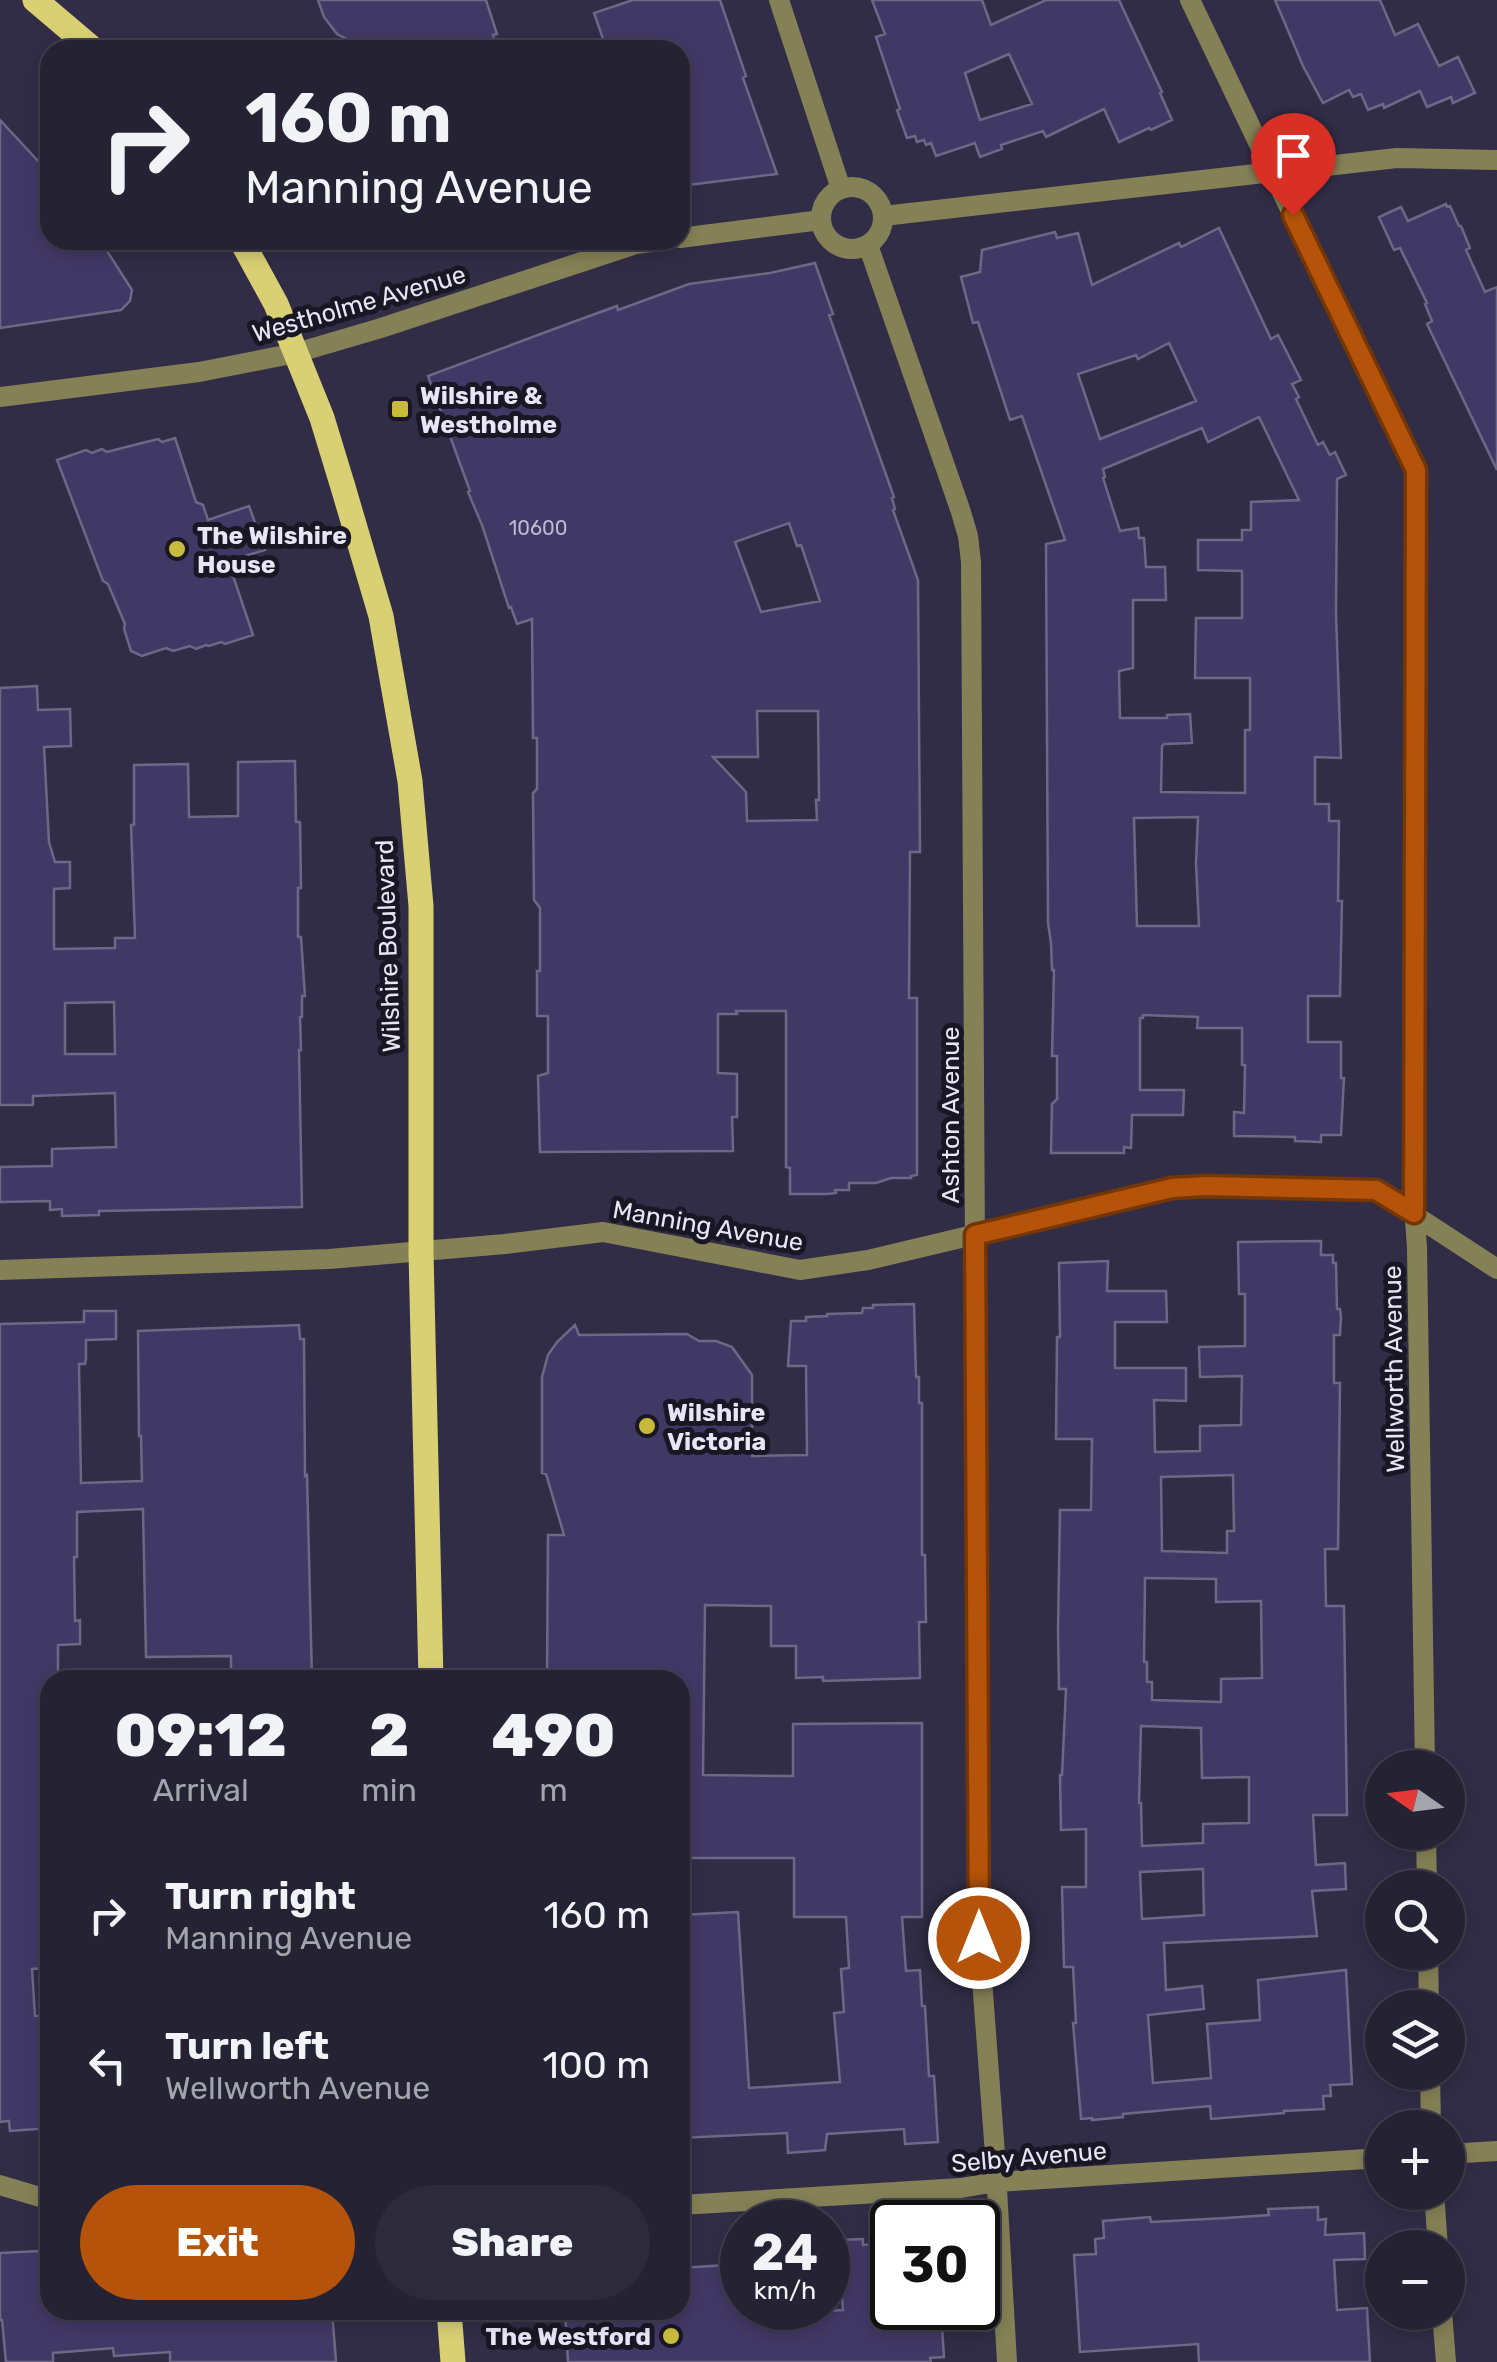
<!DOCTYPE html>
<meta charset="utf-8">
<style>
body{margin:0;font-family:Rubik,sans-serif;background:#2d2a3c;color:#f1f3f6;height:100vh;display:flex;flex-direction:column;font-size:38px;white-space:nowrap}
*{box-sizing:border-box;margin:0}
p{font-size:32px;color:#a3a4ac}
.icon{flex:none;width:55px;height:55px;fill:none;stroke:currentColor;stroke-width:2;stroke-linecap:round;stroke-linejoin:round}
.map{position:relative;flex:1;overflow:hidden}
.panel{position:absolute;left:40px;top:1670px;width:650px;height:650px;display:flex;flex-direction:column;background:#252234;border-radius:30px;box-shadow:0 5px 15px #0003,0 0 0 2px #423f4f}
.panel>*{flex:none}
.hud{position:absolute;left:40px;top:40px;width:650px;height:210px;border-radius:30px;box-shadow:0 5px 15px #0003,0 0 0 2px #423f4f;background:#252234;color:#f1f3f6;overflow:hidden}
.needle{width:65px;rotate:284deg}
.fabs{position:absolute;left:1365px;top:1750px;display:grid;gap:20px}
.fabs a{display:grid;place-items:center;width:100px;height:100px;border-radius:50%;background:#252234;box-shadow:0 5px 15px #0003,0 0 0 2px #423f4f;font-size:50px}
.speed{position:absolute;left:720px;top:2200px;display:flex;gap:20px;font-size:50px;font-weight:700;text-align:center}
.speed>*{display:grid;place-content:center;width:130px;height:130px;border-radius:50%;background:#252234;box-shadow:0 5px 15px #0003,0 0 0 2px #423f4f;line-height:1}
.speed small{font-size:25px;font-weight:400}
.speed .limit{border:5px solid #111;border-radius:15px;background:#fff;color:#111}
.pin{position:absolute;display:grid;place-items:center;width:85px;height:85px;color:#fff;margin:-102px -42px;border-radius:50% 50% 50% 0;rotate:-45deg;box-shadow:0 0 10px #0007}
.pin .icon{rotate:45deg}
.me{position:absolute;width:110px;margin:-55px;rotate:0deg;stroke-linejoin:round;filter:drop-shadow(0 0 8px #0008)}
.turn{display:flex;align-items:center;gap:35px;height:210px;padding:0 40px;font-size:45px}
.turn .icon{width:130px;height:130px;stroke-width:2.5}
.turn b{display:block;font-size:70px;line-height:85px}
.eta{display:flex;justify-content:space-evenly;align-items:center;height:170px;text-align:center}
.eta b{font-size:60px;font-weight:800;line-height:70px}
.cta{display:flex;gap:20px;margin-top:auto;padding:20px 40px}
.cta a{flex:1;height:115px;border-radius:60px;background:#b45309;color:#fff;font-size:40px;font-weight:800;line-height:115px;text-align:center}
.cta a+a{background:#2d2a3c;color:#f1f3f6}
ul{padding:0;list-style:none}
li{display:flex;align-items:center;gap:30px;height:150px;padding:0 40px}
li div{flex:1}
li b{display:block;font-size:38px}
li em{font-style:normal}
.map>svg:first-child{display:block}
.building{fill:#413965;stroke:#6c6886;stroke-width:2.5;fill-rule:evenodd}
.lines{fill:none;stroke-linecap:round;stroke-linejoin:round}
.minor{stroke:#858156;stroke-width:20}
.tertiary{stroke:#858156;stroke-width:20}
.primary{stroke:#d9d074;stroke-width:25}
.route-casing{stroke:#753606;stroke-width:25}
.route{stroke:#b45309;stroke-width:18}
.poi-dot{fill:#c8bb3b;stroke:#191723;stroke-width:4}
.labels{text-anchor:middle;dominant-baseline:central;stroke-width:10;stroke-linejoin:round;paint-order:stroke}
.number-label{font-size:20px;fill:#bebad2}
.street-label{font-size:25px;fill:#e7e5f6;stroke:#191723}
.poi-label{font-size:25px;font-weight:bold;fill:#e7e5f6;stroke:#191723;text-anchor:start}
</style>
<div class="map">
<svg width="1497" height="2362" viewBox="0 0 1497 2362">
<rect width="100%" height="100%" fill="#312d46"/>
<path class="building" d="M318,0H486L497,34L493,35L494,39L489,41L492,50H388L386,45L357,44L337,34L324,17Z
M633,0H720L746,76L743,78L777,174L680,186V50H607L594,13Z
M872,0H982L991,25L1046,0H1119L1162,92L1160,93L1172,120L1151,130L1149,128L1119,142L1104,109L1046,137L1043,131L1001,145L1002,149L980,157L975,143L936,156L931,143L926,145L924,140L917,142L915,136L907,138L897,110L900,109L876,37L885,34ZM1009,54L1032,104L980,120L965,73Z
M1275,0H1380L1395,35L1418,24L1439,66L1458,57L1475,93L1453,103L1451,97L1427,107L1420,91L1384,108L1383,104L1368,110L1361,94L1353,97L1349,90L1323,103L1303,66Z
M0,120L50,174V240H100L132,290L130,301L121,310L0,328Z
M1446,204L1447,207L1450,206L1459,226H1461L1470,248L1466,250L1485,292L1497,287V470L1427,324L1432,321L1425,304L1427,303L1400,248L1394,250L1379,217L1401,207L1408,221Z
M1219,228L1271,339L1278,335L1301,380L1292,384L1299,397L1296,399L1318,445L1323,442L1330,455L1335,452L1346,475L1337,479L1336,614L1341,758L1315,757V804H1329V821H1339L1338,901H1342L1340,996H1308V1042H1341V1078H1344L1341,1135H1321V1142L1295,1141V1137L1234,1136V1112L1244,1113L1245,1065H1242V1028H1197L1198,1017L1143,1015V1018H1140V1090H1184L1183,1115H1132L1131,1148L1124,1147V1153H1051L1052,1104L1057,1099V1056H1052L1054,970H1052L1051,943L1048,923L1046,544L1065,540L1022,416L1010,420L978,322L973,323L961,277L980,272L982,250L1055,232L1057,238L1078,233L1092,285L1179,243L1181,247ZM1169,343L1196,401L1100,439L1078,374L1136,355L1138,359ZM1259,417L1299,500L1251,502V530H1242V540H1198V570L1242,571V618H1196L1195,678H1250V730H1245V793L1161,792L1162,746L1164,744L1192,743L1190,714L1167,715V718H1120L1119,671L1133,668V600H1166L1165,567H1146L1144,538H1139L1138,528L1120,531L1103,478L1105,477L1103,469L1202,428L1208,442ZM1198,817L1196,863L1199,926H1137L1134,818Z
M815,263L833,314L829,315L894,497L892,498L895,509L893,510L918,580L920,852H910L909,998H917V1175L911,1176V1178H891L876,1183H849V1190H835L836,1193L827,1194H790V1168L786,1167V1011H736L737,1014H718V1073L737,1074V1117H732L733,1151L540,1152L538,1076L548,1073V1016H537V971H540V908L534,900L533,793L537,789V738H533L532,619L517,624L511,607L509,608L482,525L468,492L470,491L428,376L573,322L617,306L618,310L689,284L770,273ZM789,523L797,546L801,545L820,601L761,612L735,542ZM757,711H818L819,800H816L817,820L747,821L746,792L713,757H758Z
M175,438L196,502L203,505L208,520L249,506L265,550L228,561L253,635L225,644L221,642L209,646L206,645L196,649L190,646L173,651L166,648L142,656L131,651L124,629L125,624L108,584L103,581L57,460L86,450L92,453L102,449L107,452L142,443L158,439L162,442Z
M37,686L38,710L70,709L71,746L44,747L49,842L55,862H70V888L54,889V949L115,948V938H135L131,825H134V765L188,764L189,817L238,816V762L295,761L296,822H300L301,888H298V937H301L305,996H302V1017H300L301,1050H299L302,1207L99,1211V1215L62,1216V1209L50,1210V1201L0,1202V1167L52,1166V1149L116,1147L115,1093L33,1096V1105H0V688ZM114,1002L115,1054H65V1003Z
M1321,1241V1255H1333V1263H1336L1337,1309H1340L1341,1317L1340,1335H1334V1383H1340L1338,1549H1325L1326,1606H1344L1347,1815H1313L1316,1865L1345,1863L1346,1889L1312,1891L1317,1936L1164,1943L1166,1990L1202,1986L1204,2009L1148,2015L1153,2083L1211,2078L1207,2024L1260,2020L1258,1980L1346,1970L1352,2084L1330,2085L1331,2096H1323L1324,2109L1284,2111V2113L1211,2119L1210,2106L1123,2114V2117L1092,2120V2118L1081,2119L1073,2023H1076L1073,1967H1064L1062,1887H1086V1829L1061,1830L1060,1775H1062L1066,1689H1059L1058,1630L1060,1510H1091L1092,1439H1056L1057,1337H1060L1059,1263L1108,1261L1107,1291H1166L1167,1322H1115V1368H1186V1401L1154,1400L1155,1452L1200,1451V1426L1241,1425L1242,1376L1200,1377L1199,1347L1245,1346V1294H1239L1238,1242ZM1233,1475L1234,1531H1227V1553L1162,1551L1161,1477ZM1145,1578L1216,1579V1602L1261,1601L1262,1678L1221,1679V1702L1152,1700V1682H1147V1662H1144ZM1141,1726L1201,1728L1202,1778L1249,1777V1823L1203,1824V1843L1142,1846L1141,1803H1139ZM1203,1869L1204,1915L1142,1919L1140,1872Z
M914,1304L916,1377H919V1403H922V1555H925L926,1622H919L920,1678L823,1681V1677L796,1678V1646H771V1606L705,1605L703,1775L793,1776V1724L922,1723V1917H902L906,1971L920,1970L922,2006H925L929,2076H934L938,2142L905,2144L904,2129L827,2134L825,2150L788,2153L787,2133L680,2138V1915L738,1912L749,2088L840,2082L834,2013L844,2012L841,1969L849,1968L846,1917H794V1858H680V1680H547L548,1535H564L546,1474L542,1473V1377L548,1355L557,1342L575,1325L579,1335L687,1334L699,1341H716L732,1347L752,1375V1456L807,1455L806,1366H788L791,1321H806V1317L827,1316V1314L862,1313L863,1308H873V1305Z
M84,1311H116V1339L86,1340V1359L85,1364H79L81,1483L142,1481L141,1436H139L138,1331L299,1325L300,1339H304L305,1476L307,1475L312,1680H231V1656L146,1657L143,1509L77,1512V1557H74L75,1621L80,1620V1644L58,1645V1680H50V1762H45V1828H50V1968L32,1969L35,2016L50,2015V2128L10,2131L9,2121L0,2122V1324L84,1322Z
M1318,2207V2220L1326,2219L1325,2235L1364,2233L1365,2259L1334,2260L1337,2310L1367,2308L1370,2362H1199L1198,2344L1080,2352L1074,2255L1096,2254L1095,2239L1104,2238L1103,2221L1150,2217L1151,2222L1226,2218L1269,2215L1268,2209Z
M863,2239V2245L892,2243V2308H937L938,2326H942L944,2357L930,2358L931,2362H568L565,2310H680V2268L742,2264V2308H774L775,2314L843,2310L838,2240Z
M39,2251L40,2259H50V2310H105L106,2320L167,2315V2310H332L336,2362H170V2352L114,2356L113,2348L53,2353V2362H6L2,2320H0V2253Z"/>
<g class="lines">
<path class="minor" d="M779,0L841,189
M1190,0L1415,470L1412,1177L1417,1248L1425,1768
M868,245L960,509L968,536L971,562L979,1939L995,2154L1007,2362
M0,1270L329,1259L505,1244L603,1232L800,1270L868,1260L1171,1188L1206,1185L1376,1190L1497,1269
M1426,1832L1427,1888
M1428,1952L1429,2008
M1430,2072L1431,2128
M1448,2154L1497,2151
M0,2185L50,2200
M1434,2192L1438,2248
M680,2205L961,2188L996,2182L1382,2158
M1442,2312L1446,2362"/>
<path class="tertiary" d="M821 218a31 31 0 1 1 62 0a31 31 0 1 1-62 0Z
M883,216L1397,158L1497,160
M680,238L821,220
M0,397L199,372L296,353L381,328L636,244L667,240"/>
<path class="primary" d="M35,0L94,50
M241,240L276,304L322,418L343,487L381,616L410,781L421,906V1252L431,1680
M449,2310L453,2362"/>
</g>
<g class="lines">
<g class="route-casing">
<path id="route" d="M979,1938L975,1235L1172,1188L1206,1186L1376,1190L1414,1213L1416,470L1293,215"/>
</g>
<use href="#route" class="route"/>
</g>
<g class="poi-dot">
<rect x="390" y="399" width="20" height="20" rx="5"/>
<circle cx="177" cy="549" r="10"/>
<circle cx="647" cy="1426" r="10"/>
<circle cx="671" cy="2336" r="10"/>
</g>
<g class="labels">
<g class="number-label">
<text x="538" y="528">10600</text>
</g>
<g class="street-label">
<text transform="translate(359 304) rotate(-16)">Westholme Avenue</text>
<text transform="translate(388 946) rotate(-92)">Wilshire Boulevard</text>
<text transform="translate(950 1115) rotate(-90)">Ashton Avenue</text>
<text transform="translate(708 1226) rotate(10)">Manning Avenue</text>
<text transform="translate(1394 1369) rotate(-91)">Wellworth Avenue</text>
<text transform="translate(1029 2157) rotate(-5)">Selby Avenue</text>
</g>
<g class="poi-label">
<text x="420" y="395">Wilshire &amp;<tspan x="420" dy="29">Westholme</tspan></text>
<text x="197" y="535">The Wilshire<tspan x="197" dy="29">House</tspan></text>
<text x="667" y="1412">Wilshire<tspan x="667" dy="29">Victoria</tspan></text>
<text x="651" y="2336" text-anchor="end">The Westford</text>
</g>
</g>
</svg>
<div class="fabs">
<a><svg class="needle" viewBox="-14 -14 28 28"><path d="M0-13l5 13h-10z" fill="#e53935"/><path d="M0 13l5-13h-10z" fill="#a3a4ac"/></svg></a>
<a><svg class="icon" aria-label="search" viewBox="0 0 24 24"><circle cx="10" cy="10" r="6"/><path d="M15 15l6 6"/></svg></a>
<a><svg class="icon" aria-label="layers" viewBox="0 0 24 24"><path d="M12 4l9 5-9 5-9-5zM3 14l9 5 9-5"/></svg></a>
<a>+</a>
<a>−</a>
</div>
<div class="speed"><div>24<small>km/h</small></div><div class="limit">30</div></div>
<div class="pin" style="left:1293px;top:215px;background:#d93025"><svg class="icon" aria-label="arrive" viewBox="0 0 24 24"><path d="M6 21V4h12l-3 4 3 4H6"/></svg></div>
<svg class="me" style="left:979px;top:1938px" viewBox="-20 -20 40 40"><circle r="17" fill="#b45309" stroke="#fff" stroke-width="3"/><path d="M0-11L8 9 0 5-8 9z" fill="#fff"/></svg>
<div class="hud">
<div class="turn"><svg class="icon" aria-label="right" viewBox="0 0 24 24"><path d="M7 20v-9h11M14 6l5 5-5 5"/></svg><div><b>160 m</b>Manning Avenue</div></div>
</div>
<section class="panel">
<div class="eta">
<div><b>09:12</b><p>Arrival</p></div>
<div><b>2</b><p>min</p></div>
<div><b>490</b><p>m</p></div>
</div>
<ul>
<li><svg class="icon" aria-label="right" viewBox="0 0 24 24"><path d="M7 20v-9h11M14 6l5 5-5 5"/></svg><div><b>Turn right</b><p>Manning Avenue</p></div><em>160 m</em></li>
<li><svg class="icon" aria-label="left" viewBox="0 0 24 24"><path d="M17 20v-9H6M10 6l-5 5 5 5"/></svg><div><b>Turn left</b><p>Wellworth Avenue</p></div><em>100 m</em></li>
</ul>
<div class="cta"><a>Exit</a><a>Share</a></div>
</section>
</div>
